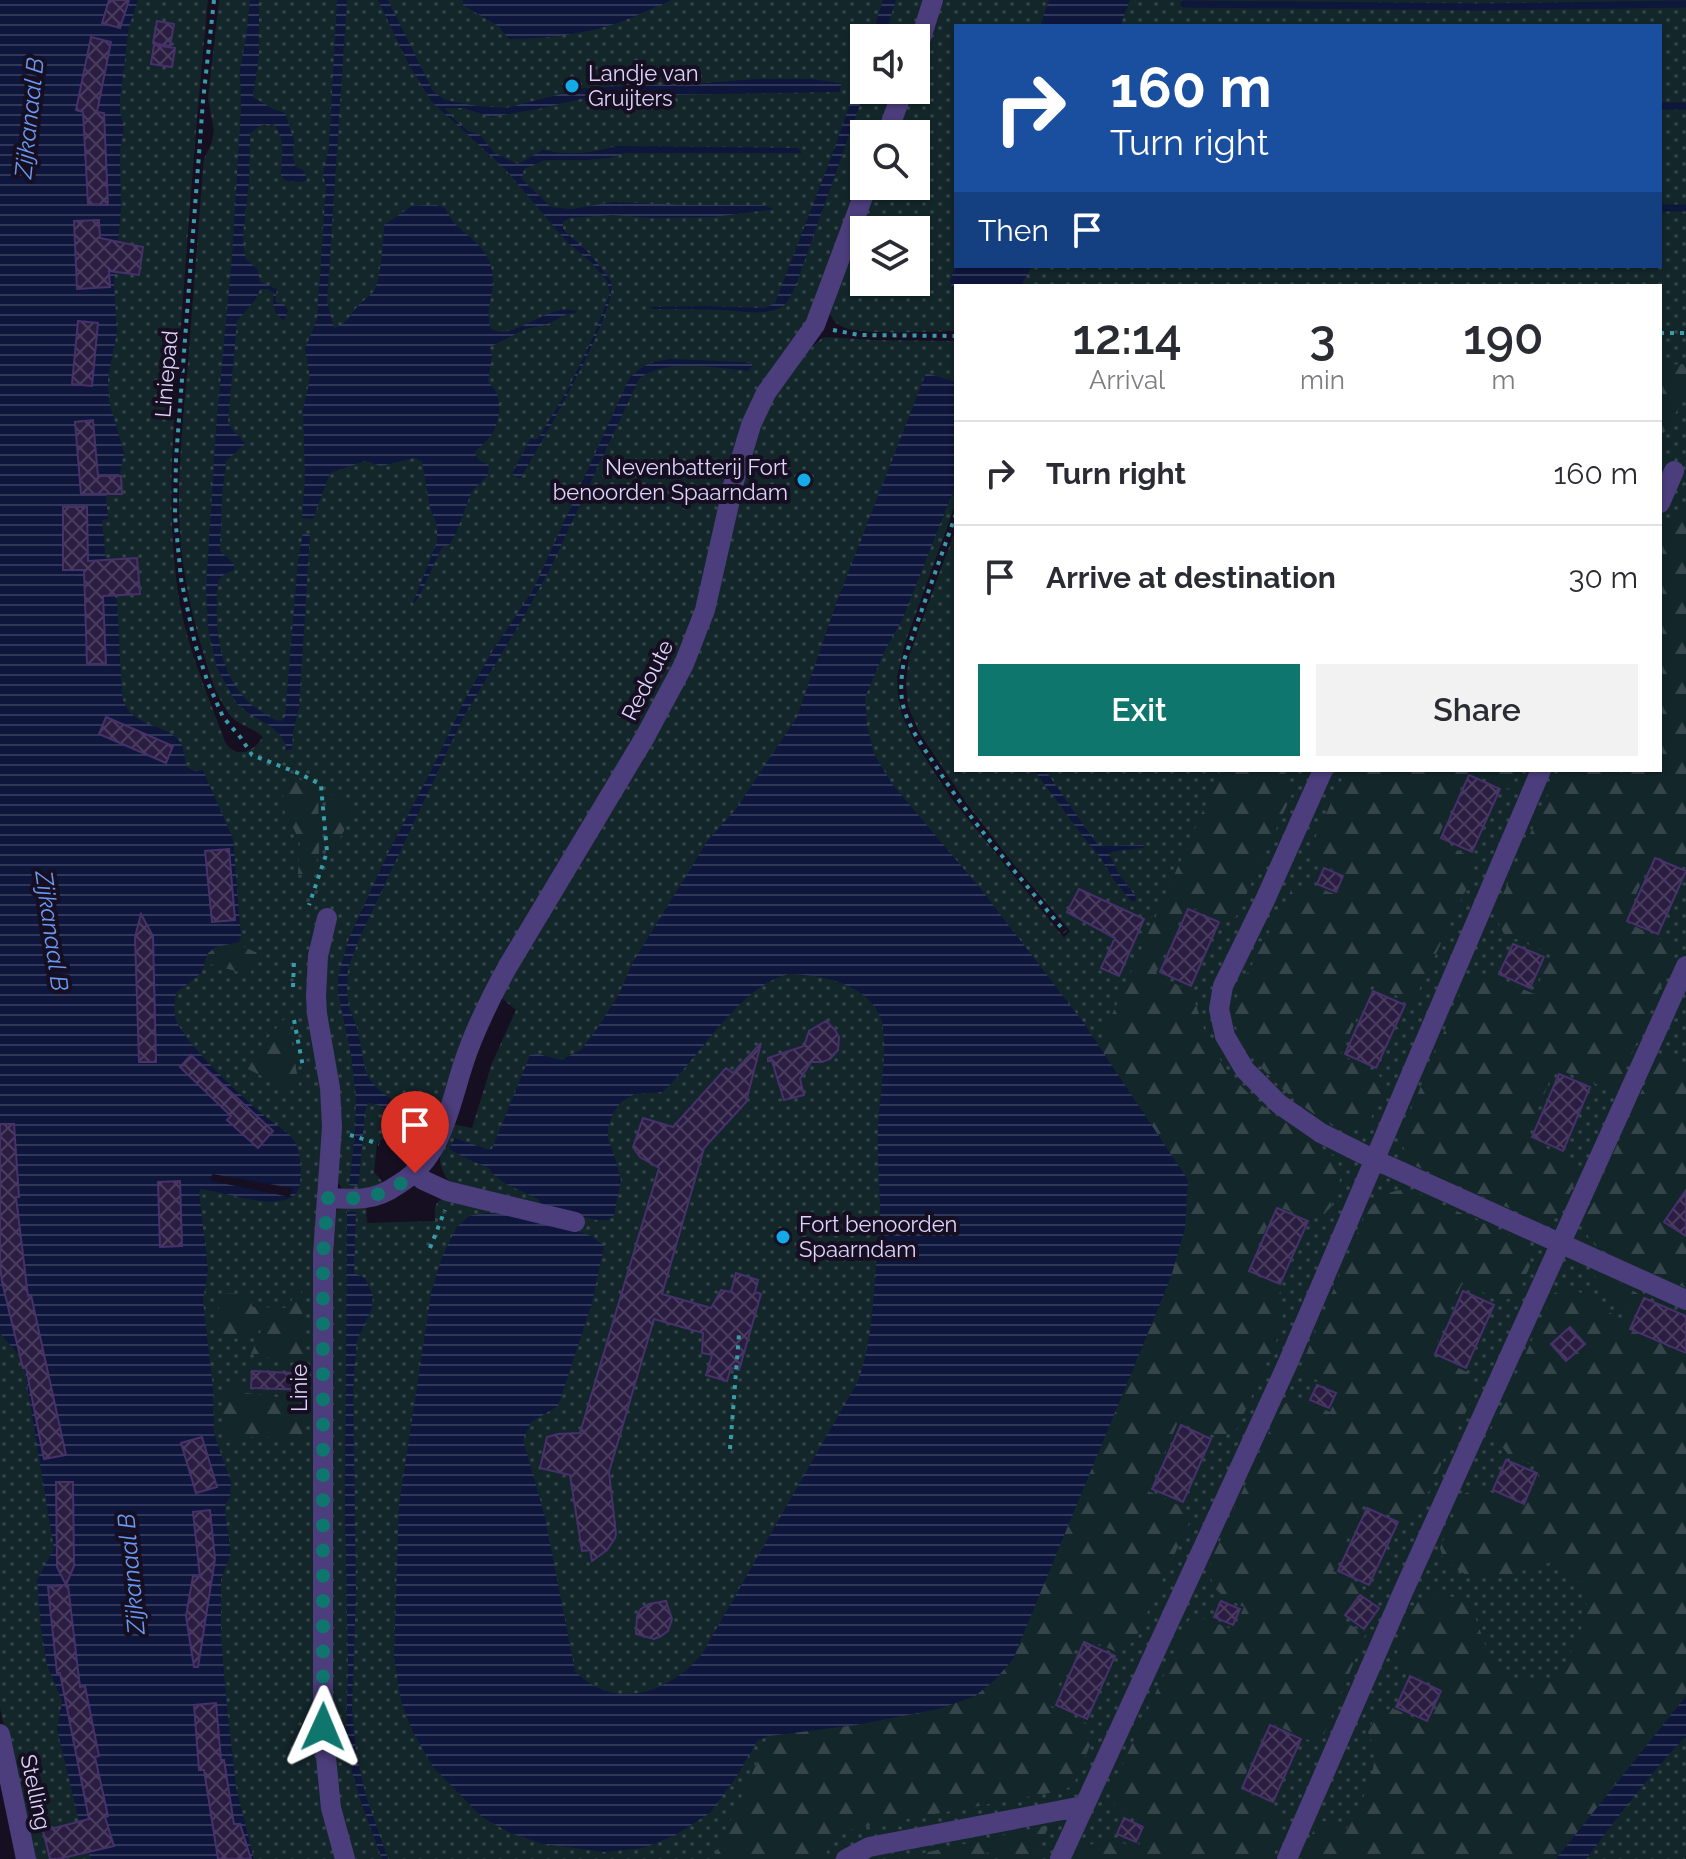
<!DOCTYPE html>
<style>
body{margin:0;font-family:Raleway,sans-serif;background:#f2f2f3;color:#2b2b33;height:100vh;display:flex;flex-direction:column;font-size:30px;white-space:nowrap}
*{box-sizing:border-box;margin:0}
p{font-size:26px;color:#7c7c81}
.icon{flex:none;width:44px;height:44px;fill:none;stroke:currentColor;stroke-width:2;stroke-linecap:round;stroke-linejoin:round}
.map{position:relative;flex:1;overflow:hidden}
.drawer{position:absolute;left:954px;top:284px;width:708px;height:488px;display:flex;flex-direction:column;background:#fff;border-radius:0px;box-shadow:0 2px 6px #0004}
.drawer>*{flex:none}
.guide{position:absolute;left:954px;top:24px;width:708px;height:244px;border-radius:0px;box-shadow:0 2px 6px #0004;background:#1a4fa0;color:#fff;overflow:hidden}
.controls{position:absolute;left:850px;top:24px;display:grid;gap:16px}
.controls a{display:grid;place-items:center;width:80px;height:80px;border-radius:0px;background:#fff;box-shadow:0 2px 6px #0004;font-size:40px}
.pin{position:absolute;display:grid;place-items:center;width:68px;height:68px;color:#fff;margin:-82px -34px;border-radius:50% 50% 50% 0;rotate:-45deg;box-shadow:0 0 8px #0007}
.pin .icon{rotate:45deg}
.me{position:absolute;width:88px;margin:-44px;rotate:1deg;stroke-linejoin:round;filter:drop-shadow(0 0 6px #0008)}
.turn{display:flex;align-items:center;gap:28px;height:168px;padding:0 24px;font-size:36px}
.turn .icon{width:104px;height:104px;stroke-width:2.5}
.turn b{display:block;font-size:56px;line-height:68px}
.then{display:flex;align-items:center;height:76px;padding:0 24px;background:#0003;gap:16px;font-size:30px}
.eta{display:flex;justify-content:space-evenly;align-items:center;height:136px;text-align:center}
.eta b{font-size:48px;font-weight:600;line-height:56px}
.primary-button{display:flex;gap:16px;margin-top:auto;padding:16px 24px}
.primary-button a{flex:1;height:92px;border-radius:0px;background:#0f766e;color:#fff;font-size:32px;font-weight:600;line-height:92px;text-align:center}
.primary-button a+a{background:#f2f2f3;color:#2b2b33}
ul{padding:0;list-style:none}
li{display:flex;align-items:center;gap:24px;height:104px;padding:0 24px;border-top:2px solid #e1e1e2}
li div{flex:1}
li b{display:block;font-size:30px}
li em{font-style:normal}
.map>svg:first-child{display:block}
.grass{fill:url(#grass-dots);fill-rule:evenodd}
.forest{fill:url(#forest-firs)}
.water{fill:url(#water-rules);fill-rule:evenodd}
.pier{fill:#160f21}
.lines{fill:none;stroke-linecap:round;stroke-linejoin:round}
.stream{stroke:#0e163c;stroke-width:7}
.building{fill:url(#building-cross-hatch);stroke:#47316b;stroke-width:2}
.path{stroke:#389caa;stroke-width:4;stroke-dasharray:4 6;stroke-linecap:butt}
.minor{stroke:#4c3e7c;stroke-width:20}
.route{stroke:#0f766e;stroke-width:14;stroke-dasharray:0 25.2}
.poi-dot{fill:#13aae7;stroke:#160f21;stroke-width:3}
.labels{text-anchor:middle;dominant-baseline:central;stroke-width:8;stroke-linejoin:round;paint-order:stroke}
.poi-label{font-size:22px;fill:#dfd3fb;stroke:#160f21;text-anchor:start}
.street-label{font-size:22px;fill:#dfd3fb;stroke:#160f21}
.water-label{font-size:24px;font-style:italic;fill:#6a99f3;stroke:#160f21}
</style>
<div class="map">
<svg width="1686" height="1859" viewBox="0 0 1686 1859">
<defs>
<pattern id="grass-dots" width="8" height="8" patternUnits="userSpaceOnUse" patternTransform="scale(2)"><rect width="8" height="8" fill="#13272b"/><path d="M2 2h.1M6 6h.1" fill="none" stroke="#35454b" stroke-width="1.8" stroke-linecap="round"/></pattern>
<pattern id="forest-firs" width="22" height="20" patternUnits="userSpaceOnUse" patternTransform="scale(2)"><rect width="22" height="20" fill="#13272b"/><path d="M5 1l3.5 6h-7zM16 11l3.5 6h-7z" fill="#35454b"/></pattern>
<pattern id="water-rules" width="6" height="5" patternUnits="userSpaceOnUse" patternTransform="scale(2)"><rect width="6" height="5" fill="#0e163c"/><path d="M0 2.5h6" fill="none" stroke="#313759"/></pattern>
<pattern id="building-cross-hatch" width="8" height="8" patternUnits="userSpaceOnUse" patternTransform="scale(2)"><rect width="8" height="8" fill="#2b1d41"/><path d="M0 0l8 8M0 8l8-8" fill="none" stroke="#493d5d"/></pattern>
</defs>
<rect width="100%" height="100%" fill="#160f21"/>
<path class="grass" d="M0,0H208C197,109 189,217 181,326C174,420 164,511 180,604C188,651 209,697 225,742C237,760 253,752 263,737C253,727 238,726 229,714C216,696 209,673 203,652C188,604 179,553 179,502C179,456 184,409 188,363C193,298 198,233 203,169L204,159L212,142L214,131L208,98L219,0H927L916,38H864V90H897L881,134H864V177L811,317L759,396L744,429L731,475L700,610L679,662L654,712L490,986L463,1047L440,1123L427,1149L395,1131L377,1143L374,1172L386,1186L370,1191L353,1193L343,1189L336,1180L337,1116L335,1083L320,997L323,954L331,914L327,913C295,952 323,1056 326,1103C330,1153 318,1203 317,1253C316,1292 318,1330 317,1368C317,1485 317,1602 316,1719L318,1770L322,1801L337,1859H32L0,1708Z
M939,0H1686V1859H352L341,1821L332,1762L329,1256L335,1212L341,1207L366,1205L367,1223L435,1221C435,1206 433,1204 446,1196L450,1183C432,1158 442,1149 452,1124L472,1128L492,1063L516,1010L498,995L678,690L760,418L803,355L822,338L828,337L873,340L956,341V503L905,643L897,677L898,696L902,715L913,739L951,798L1064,938L1070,931L1012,862L967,804L919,732L908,706L906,683L909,656L956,528V770H1660V286H956V331C931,331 863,336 843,327C836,324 833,320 830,314L873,186H916V134H894L910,90H916V73L932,28ZM956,26H1660V266H956ZM864,230H916V282H864Z"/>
<path class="forest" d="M1686,364V392L1669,428L1660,435V365Z
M1686,505V868L1654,854L1624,921L1667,942L1675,954L1620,1081L1608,1089L1555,1068L1526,1138L1569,1159L1579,1173L1560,1215L1542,1223L1409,1163L1401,1140V1133L1466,980L1487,974L1534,994L1551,954L1504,934L1494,914L1559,770H1614L1627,775L1630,770H1660V536L1676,512Z
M1221,770H1278L1285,773L1293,792L1236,917L1221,919L1186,905L1156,973L1192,993L1206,1035L1229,1074L1257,1102L1336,1158L1342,1173L1331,1207L1323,1215L1310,1219L1276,1206L1247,1271L1280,1287L1283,1319L1278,1337L1237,1429L1221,1438L1178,1422L1148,1491L1178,1505L1191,1519L1134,1641L1119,1653L1081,1636L1049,1706L1088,1725L1091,1743L1073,1786L1060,1791L853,1829L836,1835L823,1859H713L769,1736L800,1731L1188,1180L1098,1046Z
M1346,770H1519L1509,789L1468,772L1437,839L1470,857L1472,877L1413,1003L1372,985L1340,1055L1377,1073L1387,1085L1367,1126C1354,1128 1344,1130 1331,1124C1300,1109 1230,1049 1234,1011C1236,990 1248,973 1257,955C1269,933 1280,911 1292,889L1309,884L1337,895L1346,875L1321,864L1311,847Z
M288,774L318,788L319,852L312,879L298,874L300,841L281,805Z
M327,791L356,809L330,856Z
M234,942L257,953L250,975L206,963L208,953L216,947Z
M287,1016L299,1085L289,1090L246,1068L252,1056Z
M1665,1055L1686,1064V1288C1664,1278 1602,1257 1590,1239C1584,1231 1585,1224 1585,1215L1655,1062Z
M1408,1189L1514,1237L1527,1247L1530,1266L1516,1298L1502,1300L1462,1284L1431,1355L1471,1374L1470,1403L1420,1510L1404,1521L1363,1504L1333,1571L1363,1585L1344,1622L1366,1633L1324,1734L1313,1742L1269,1722L1239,1789L1277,1807L1282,1834L1272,1859H1075L1080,1848L1111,1838L1137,1849L1148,1825L1118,1811L1109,1794L1189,1620L1200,1617L1234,1630L1244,1607C1222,1597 1206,1588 1211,1561L1281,1405L1298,1398L1330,1412L1340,1390L1307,1376L1303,1361L1367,1211C1381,1196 1387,1191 1408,1189Z
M1597,1273C1612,1274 1627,1288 1642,1296L1628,1329L1686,1355V1696L1556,1859H1302L1318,1819L1346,1830C1362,1798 1385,1768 1368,1732C1373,1718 1379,1712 1392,1708L1429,1724L1445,1689L1408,1672L1396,1656L1408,1620L1416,1603L1426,1595L1439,1594L1458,1598L1472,1608L1486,1647L1496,1667L1509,1679L1528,1683L1550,1678L1564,1667L1584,1622L1587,1606L1582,1584L1564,1567L1550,1563L1535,1565L1512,1574L1491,1578H1473L1459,1571L1444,1560L1440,1548L1462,1495L1479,1487L1524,1507L1542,1470L1508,1454L1490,1432L1552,1296L1562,1286L1578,1291L1621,1320L1627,1309L1609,1296L1594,1275Z
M296,1287L301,1289L305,1365L251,1354L265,1321L239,1339L217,1335L220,1294L250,1293L252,1307L289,1308Z
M236,1374L246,1393L278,1397L293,1387L304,1410L302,1439L252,1437L226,1443L221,1395Z
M1049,1825L1035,1859H1002L986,1852L982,1859H897Z"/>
<path class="water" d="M0,0H138L129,27L120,99V112L124,126L120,151L121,210L114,284L117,332L108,378L109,401L124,453L120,473L106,496L108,519L102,520L109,591L117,599L122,695C128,729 166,722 180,742C185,749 184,759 187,767L193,771L203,770L233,839L241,936L239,942L216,947L208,953L201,973L176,993C175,1000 173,1010 175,1017C181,1040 245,1100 266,1117C273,1123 290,1133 294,1140C301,1150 304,1184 296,1194C292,1198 285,1200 280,1201C261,1205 222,1192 201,1189L199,1192L208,1270L203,1301L213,1388L214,1434L231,1482L230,1497L225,1505V1511L231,1554L221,1579V1636L226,1697L236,1787L254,1859H91L85,1846L57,1729L62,1701L47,1665L41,1628L37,1580L54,1549L23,1360L0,1333Z
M250,0H259V55L253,97L273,109L285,113L294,140L293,158L295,166L304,171L307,180L301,182L286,181L281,176C281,157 287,139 273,124L262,125L250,133L249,180L243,236L244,251L246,259L258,270L260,282L277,289L275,300L278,303L284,304L288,311L284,321C274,313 271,305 274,293L268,289H260L256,299L237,321L228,422C232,432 240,435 245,444L226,461L222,496L220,551L234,564V570C228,573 222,574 219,580C216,587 217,598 217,605C215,642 226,690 259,710C267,715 273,720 281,721L285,717L298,560L303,533L310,535L299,707L293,733L292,749L285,751L286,745L280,735L269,725L254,717L237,704L217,668L208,628L206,589L216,428L232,257L241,109L240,68L246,38Z
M337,0H347L327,302L334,328C345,325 350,316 357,307C362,301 371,296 375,289C380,279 384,238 384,225L412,206L436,205L445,208C448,213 451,219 455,224C469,238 486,246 491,267C498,290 483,307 491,329C494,330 500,332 504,332C525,329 557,301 578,312L567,314L546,325L525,329L490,347L492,356L488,381C490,385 494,388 496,392C503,405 498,427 489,438C484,444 479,447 474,453L480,461L489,465L488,475L472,491L456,533L449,545L442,547L419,597L412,605L437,542V525L430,508L422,461L414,458L381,466L365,461L330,473L313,519L302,518L305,481L303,409L310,378L305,349L317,319L326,186L323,175L329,146Z
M378,0H388L433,91L445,100L477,106L506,108L584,88L704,83L756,79H811L841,83L840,92L594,96L538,109L491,117L463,108H445L455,120L467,130L480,135L495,153L518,164L543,150C572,156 589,153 617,146L798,148L802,153H625L609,158L587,160H545L524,169L522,179L551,207L571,209L613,202L683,205H761L775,209L713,217L652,218L612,215L569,218L563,222V228C569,237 577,241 585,249C592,256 598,264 605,273C608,278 610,277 611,283C619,310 538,449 520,479L512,474L530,439H538L569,387L594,335L610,293L607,281L592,263L567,242L505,169L432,102L409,65Z
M463,0H672C651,8 630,20 608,26C577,35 542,39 509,39L498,26L463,5Z
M883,0H896L884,38H871Z
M1049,0H1130L1120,26H1040Z
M864,63L865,90L796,285C792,292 789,302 782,307C763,317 738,310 718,310C697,309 675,309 654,309L648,307L706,306L764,308L775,303L834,150Z
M956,264V266H1032L1021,286H956V297L950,281Z
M671,359L745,362L752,364V367L748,371C719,368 662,358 639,379L549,571L520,623L464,716L359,939L348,968L347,993L349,1007L357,1028L366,1073C378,1096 412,1111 432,1128L426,1139C409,1126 390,1105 368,1103L365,1111L359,1180L357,1186L349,1185L355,1134L356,1097L351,1054L338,993V977L349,938L388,853L435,763L465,699L493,650L533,590L629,379C642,365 652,361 671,359Z
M926,373L956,382V484L903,618L884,652L865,698L867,725L874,754L892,784L980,888L1083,1022L1188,1180L1185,1228L1171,1277L1013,1659L995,1680L975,1696L939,1709L856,1725L769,1736L758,1740L735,1779L710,1813L674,1836L643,1848L605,1852L543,1844L510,1833L482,1817L433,1767L412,1730L401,1701L394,1657L399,1505L431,1294L442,1257L456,1228L469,1216L486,1213L504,1214L542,1205L538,1199L506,1184L493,1174L489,1168L467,1159L449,1149L455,1138L489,1150L492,1149L530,1055L538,1054L561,1060L581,1050L596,1030L619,994L633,962L708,840L736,809L797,717L836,604ZM788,974C820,974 869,984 881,1019C889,1042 879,1101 878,1128C877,1156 880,1185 880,1213C879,1231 877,1250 876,1268C873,1306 871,1345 858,1381L702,1654C670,1693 614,1712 575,1671L545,1517L523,1440L531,1422L558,1406L592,1303L604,1246L592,1236L574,1230L577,1215L596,1220H608L614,1215L621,1181L615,1158L608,1139V1128L613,1113L621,1102L634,1094L663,1092C699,1057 739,987 788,974Z
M1034,770H1045L1097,844L1104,846L1143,845L1144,848L1114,851L1109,854L1119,874L1136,897L1135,902L1130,900L1114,880L1100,857L1084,838Z
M347,1211L356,1212L354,1273L365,1278L373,1296L371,1311L357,1340L353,1388L356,1591L352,1710L356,1753L366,1796L388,1859H382L360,1799L350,1764L346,1734L348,1668L345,1509Z
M1686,1696V1736C1649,1775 1618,1817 1586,1859H1556Z"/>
<path class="pier" d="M212,1174L292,1188L290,1197L211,1181Z"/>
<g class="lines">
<path class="stream" d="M1184,4L1483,7L1686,4
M1660,106H1686
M1660,208H1686"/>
</g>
<path class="building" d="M109,0H129L120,28L102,23Z
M157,21L174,24L170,46L153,43Z
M91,37L111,42L97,112L104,113L108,205L88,204L83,112L76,110Z
M154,45L175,48L172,67L151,64Z
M99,220L100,238L143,247L139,275L109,271L110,287L77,289L74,221Z
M78,321L98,323L92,386L72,384Z
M93,420L98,476H121L122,494H81L75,422Z
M63,507H87L88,561L137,558L140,594L103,596L106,664H87L84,570H63Z
M106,717L173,746L166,763L99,734Z
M1469,775L1500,789L1472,852L1441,838Z
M229,849L235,920L212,922L205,851Z
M1655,858L1686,871L1658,934L1627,921Z
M1324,868L1343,876L1336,892L1317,884Z
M1079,889L1144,919L1119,976L1101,968L1115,938L1067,912Z
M1188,909L1219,922L1191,986L1160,972Z
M141,914L153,936L156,1062H139L135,937Z
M1513,944L1544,957L1530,988L1499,974Z
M1373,991L1405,1005L1376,1068L1345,1054Z
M826,1021L835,1030L839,1037L838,1050L830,1059L822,1062H811L800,1079L804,1095L784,1100L772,1061H768V1058L804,1046L809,1031Z
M761,1043L746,1102L704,1148L662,1294L711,1308L721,1290L731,1292L736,1273L758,1280L755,1292L761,1294L739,1370L731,1368L727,1381L706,1375L712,1355L702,1353L703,1333L654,1319L609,1472L616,1534L615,1538L607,1550L592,1561L590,1550L582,1551L570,1475L540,1468L547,1437L558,1434L580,1433L659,1168L640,1157L633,1147L643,1118L673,1127L726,1068L733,1073Z
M191,1055L273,1131L258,1148L227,1120L231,1116L180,1067Z
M1559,1074L1590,1087L1563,1151L1532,1137Z
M0,1124H14L19,1197H16L28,1296L31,1295L66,1455L44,1459L26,1368H23L2,1282L0,1265Z
M180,1181L182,1246L160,1247L158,1182Z
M1686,1190V1236L1664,1222Z
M1277,1208L1308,1221L1280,1284L1249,1271Z
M1463,1291L1494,1305L1466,1368L1435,1354Z
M1644,1298L1686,1316V1353L1630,1329Z
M1570,1327L1585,1344L1566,1361L1551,1344Z
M252,1371L310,1374L309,1390L251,1388Z
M1317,1385L1336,1393L1329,1408L1310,1400Z
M1181,1425L1211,1439L1183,1502L1152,1489Z
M202,1437L217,1487L196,1493L181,1443Z
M1506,1460L1537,1473L1524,1504L1493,1490Z
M56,1482H73L74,1566L66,1585H68L80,1687L85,1686L99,1756L95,1757L108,1816L105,1817L114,1846L58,1859H50L43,1831L89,1819L60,1673H57L48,1587L66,1585L57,1567Z
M1367,1508L1398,1522L1369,1585L1338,1571Z
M210,1510L215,1559L198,1667H194L186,1616L193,1576L200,1577L193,1512Z
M1360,1595L1379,1608L1364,1629L1345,1615Z
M666,1601L672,1619L668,1631L661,1636L654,1639L636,1634L637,1616L641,1609L649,1604Z
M1221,1601L1240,1609L1233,1625L1214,1617Z
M1084,1642L1115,1656L1087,1719L1056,1705Z
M1410,1676L1441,1691L1427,1721L1396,1707Z
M216,1703L221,1760H224L234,1824H240L251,1859H218L204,1770H199L194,1705Z
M1270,1725L1301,1739L1273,1802L1242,1788Z
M1124,1818L1143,1827L1136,1842L1117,1834Z"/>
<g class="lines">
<path class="path" d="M214,0L203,101L176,459L175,516L181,579L195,644L208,683L223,717L241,738L252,755L298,773L318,783L321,786L327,852L309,905
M833,330L859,335L956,336
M1660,333H1686
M956,514L904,660C901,679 899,697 906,715C913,734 926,751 937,768C974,826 1021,878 1065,932
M293,987L294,960
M294,1020L303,1067
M350,1135L379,1144
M430,1248L445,1210
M730,1449L739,1334"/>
<path class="minor" d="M916,54L933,0
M887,134L903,90
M1660,503L1674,471
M1323,770L1265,900L1223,986L1219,1009L1225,1036L1245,1070L1279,1104L1321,1133L1373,1159L1686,1300
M327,918L318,956L316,996L317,1014L330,1088L332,1127L323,1254V1727L331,1808L345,1859
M415,1173L423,1180L447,1191L575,1222
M328,1198C340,1198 353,1200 365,1198C377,1197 389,1191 399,1184C443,1157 449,1107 464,1062C475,1028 491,997 508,966L645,737L684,664L705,610L734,482L751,425L766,393L815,325L867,186
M0,1734L26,1859
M846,1859L869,1847L1083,1806
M1060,1859L1287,1365L1541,770
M1287,1859L1403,1592L1686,966"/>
</g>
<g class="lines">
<path class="route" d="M323,1727V1254L328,1198C365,1200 385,1197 415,1173"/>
</g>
<g class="poi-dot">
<circle cx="572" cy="86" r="8"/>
<circle cx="804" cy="480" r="8"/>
<circle cx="783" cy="1237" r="8"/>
</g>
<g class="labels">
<g class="poi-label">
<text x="588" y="73">Landje van<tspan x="588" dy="25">Gruijters</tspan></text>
<text x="788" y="467" text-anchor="end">Nevenbatterij Fort<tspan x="788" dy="25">benoorden Spaarndam</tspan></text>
<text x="799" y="1224">Fort benoorden<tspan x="799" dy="25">Spaarndam</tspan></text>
</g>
<g class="street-label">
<text transform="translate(166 374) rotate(-85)">Liniepad</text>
<text transform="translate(647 680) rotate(-63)">Redoute</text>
<text transform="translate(299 1388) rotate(-90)">Linie</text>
<text transform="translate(36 1792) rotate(78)">Stelling</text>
</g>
<g class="water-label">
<text transform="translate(29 118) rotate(-84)">Zijkanaal B</text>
<text transform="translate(52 931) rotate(82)">Zijkanaal B</text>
<text transform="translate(131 1574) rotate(-95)">Zijkanaal B</text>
</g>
</g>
</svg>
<div class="controls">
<a><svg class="icon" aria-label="sound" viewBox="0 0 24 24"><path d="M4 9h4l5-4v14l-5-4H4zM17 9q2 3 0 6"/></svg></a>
<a><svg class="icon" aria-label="search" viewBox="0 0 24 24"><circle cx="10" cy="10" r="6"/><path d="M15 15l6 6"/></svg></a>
<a><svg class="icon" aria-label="layers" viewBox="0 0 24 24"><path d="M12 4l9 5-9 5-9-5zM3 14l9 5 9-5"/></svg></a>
</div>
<div class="pin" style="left:415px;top:1173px;background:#d93025"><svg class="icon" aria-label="arrive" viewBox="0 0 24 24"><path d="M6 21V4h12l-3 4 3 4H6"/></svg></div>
<svg class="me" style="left:323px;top:1727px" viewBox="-20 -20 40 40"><path d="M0-17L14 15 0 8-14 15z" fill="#0f766e" stroke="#fff" stroke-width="4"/></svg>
<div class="guide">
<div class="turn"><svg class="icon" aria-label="right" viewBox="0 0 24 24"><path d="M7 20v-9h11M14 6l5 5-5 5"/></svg><div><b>160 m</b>Turn right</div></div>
<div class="then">Then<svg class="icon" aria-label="arrive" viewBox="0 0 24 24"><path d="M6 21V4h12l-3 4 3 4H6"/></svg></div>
</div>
<section class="drawer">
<div class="eta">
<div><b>12:14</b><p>Arrival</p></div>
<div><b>3</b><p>min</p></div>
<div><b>190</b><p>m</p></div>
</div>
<ul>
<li><svg class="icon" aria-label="right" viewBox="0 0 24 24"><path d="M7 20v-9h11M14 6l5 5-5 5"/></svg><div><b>Turn right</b></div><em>160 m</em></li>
<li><svg class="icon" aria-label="arrive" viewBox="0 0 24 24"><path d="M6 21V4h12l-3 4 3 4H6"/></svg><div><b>Arrive at destination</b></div><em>30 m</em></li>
</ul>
<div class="primary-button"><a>Exit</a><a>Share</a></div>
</section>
</div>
